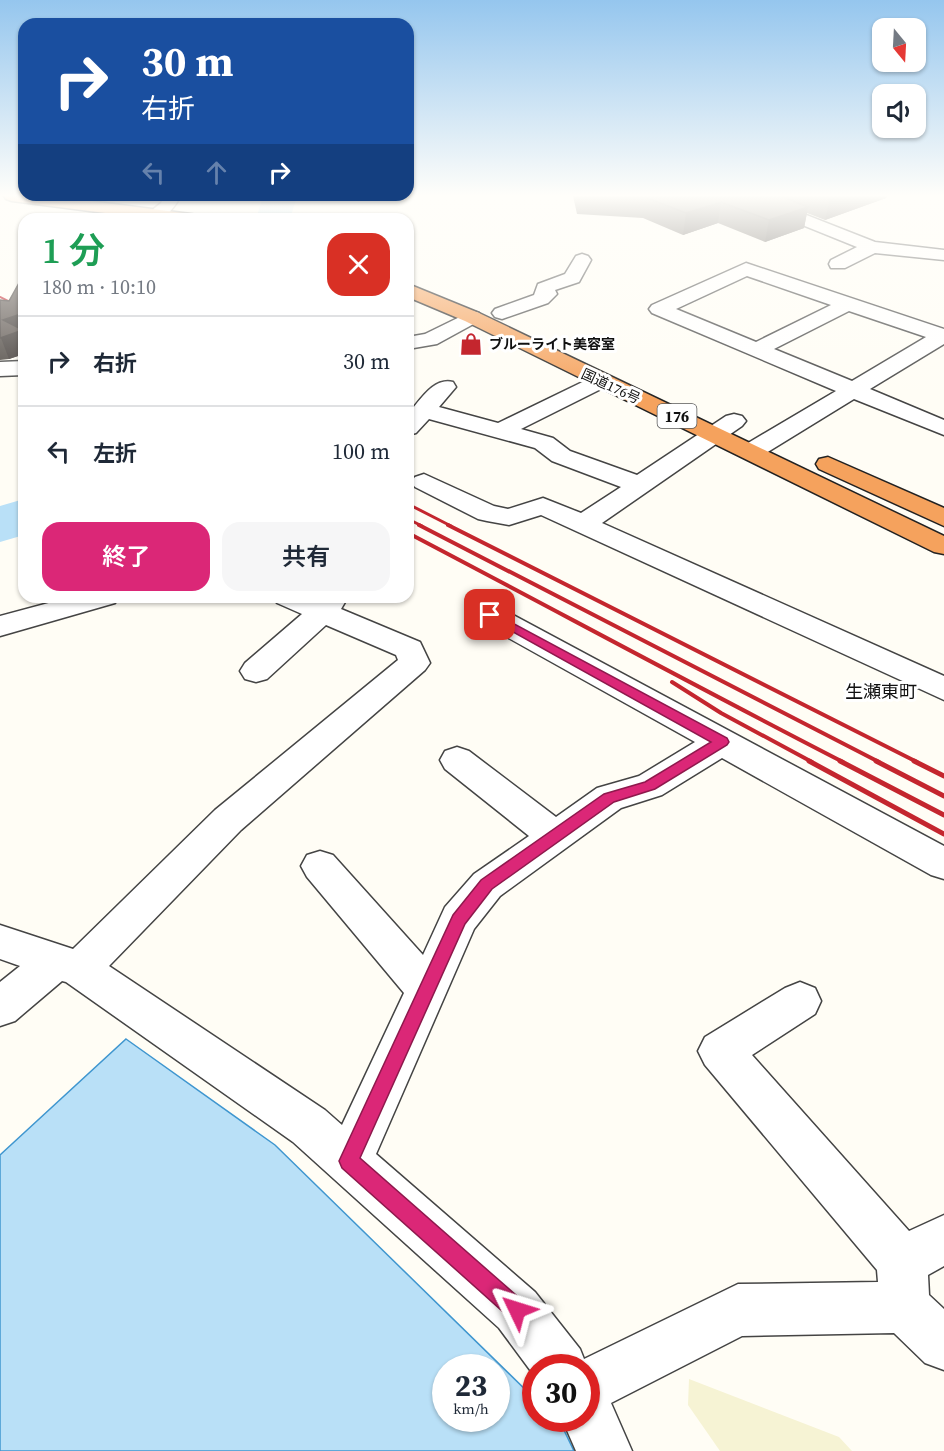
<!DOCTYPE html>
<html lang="ja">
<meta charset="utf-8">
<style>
body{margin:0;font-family:"Source Serif 4","Noto Sans JP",serif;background:#f6f6f7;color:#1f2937;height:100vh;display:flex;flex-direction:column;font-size:22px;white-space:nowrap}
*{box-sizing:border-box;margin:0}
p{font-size:20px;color:#747a83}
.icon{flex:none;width:33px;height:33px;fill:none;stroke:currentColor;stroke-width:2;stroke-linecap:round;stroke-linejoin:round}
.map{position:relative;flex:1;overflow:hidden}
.side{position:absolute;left:18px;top:213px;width:396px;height:390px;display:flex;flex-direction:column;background:#fff;border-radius:18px;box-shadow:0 2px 4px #0004}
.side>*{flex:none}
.banner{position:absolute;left:18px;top:18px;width:396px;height:183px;border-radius:18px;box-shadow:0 2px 4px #0004;background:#1a4fa0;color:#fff;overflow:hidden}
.needle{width:39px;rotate:162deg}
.buttons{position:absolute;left:872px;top:18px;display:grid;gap:12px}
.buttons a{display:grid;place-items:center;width:54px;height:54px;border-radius:12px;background:#fff;box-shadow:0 2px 4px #0004;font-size:30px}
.speed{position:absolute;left:432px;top:1354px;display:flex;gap:12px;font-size:30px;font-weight:700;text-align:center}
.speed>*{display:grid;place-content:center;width:78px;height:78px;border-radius:50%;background:#fff;box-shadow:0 2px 4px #0004;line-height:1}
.speed small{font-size:15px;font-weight:400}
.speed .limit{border:9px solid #d22;background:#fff;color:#111}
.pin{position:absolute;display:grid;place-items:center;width:51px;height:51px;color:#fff;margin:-26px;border-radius:12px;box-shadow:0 3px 9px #0006}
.me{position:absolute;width:66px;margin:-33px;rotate:311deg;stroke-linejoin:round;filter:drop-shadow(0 0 4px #0008)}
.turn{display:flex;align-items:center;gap:21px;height:126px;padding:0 24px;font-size:27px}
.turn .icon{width:78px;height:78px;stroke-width:2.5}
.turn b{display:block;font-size:42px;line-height:51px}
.lanes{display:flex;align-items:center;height:57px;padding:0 24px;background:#0003;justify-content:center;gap:30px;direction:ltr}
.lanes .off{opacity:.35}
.round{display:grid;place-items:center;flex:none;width:63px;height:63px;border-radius:18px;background:#f6f6f7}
.head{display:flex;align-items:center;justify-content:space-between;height:102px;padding:0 24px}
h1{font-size:36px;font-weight:600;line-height:45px;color:#1e9e55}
.cta{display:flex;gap:12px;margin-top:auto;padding:12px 24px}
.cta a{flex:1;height:69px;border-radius:18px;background:#db2777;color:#fff;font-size:24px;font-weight:600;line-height:69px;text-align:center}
.cta a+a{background:#f6f6f7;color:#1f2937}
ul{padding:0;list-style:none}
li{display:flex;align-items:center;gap:18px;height:90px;padding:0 24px;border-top:2px solid #e0e1e3}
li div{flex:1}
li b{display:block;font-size:22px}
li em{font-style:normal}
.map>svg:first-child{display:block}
.farmland{fill:#f6f3d4}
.water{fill:#b9e0f7;stroke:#3f96cf;stroke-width:1.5;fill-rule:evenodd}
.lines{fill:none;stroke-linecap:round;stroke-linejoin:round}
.river{fill:#b9e0f7;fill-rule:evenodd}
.street-casing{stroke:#444;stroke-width:3}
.highway-casing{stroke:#222;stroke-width:3}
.street{fill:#fff;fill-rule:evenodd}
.highway{fill:#f5a25d;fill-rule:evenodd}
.rail-far3{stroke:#c4262e;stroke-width:2}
.rail-far2{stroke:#c4262e;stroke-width:3}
.rail-far1{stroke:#c4262e;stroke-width:4}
.rail{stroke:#c4262e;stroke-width:5}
.wall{fill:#4d4742}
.shaded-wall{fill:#3f3936}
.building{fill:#5a524d;stroke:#3f3936;stroke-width:1.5}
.route{fill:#db2777;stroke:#8e194d;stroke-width:1.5}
.labels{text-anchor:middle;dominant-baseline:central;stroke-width:6;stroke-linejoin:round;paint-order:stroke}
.far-poi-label{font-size:14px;font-weight:bold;fill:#111;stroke:#fff;text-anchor:start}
.far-street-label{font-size:14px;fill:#111;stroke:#fff}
.shield{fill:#fff;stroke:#585858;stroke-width:1.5}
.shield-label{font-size:15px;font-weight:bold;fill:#111}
.neighbourhood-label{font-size:18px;fill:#111;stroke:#fff}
</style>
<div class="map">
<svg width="944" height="1451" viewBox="0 0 944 1451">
<rect width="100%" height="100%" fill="#fffdf5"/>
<path class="farmland" d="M689,1379L839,1437L852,1451H720L688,1405Z"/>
<path class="water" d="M126,1039L275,1145L535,1399L536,1419H556L561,1424L574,1451H0V1155ZM446,1368H496V1419H446Z"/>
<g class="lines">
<path class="river" d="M263,196H297L290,219H256Z
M24,499V535L0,542V506Z"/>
<g class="street-casing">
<path id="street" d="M165,196H181C169,216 164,219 141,219L161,203Z
M736,196H758L875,242L944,250V260L875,253L845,268H831L829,264L831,260L857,247L738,199Z
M582,254L588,256L591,260L579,282L555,290L557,294L548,303L502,319L495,317L492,313L495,309L534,295L538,284L565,274L576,256Z
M746,263L944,329V344L870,389L944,420V435L854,399L761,456L752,458L743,456L740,451L743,446L836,391L652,313L649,309L652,305ZM747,276L831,305L756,342L676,309ZM849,311L926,337L852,381L774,349Z
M472,311L479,313L482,317L479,321L437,344L408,349V337L425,334Z
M24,361V375L0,376V362Z
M599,374L607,376L610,381L607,386L521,429L553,438L570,451L637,475L726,416L734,414L742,416L746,421L742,426L602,523L944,676V700L541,515L509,525L487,521L478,519L415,487L411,482L415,477L424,474L494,506L508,509L543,498L581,513L621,487L552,461L535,448L429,419L416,433L408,435V414C420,401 433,377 453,382L456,387L439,407L498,423Z
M71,597H119L115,603L0,636V616Z
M273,597H313L318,599L319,597H348L341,609L420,642L430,663L425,670L241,830L109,966L325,1110L342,1125L404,993L307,877L301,866L307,855L320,851L333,855L423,955L445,907L474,874L529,836L445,769L440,760L445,751L457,747L469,751L556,817L597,788L639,776L695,742L480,622L475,615L480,608L490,606L500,608L944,846V879L931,875L722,758L662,795L621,808L500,896L474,929L376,1154L535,1292L580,1349L584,1359L738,1284L878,1282L877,1270L705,1065L698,1051L705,1037L785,988L800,982L815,988L821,1001L815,1014L752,1055L909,1231L944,1215V1266L928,1275L929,1295L944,1309V1370L925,1363L894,1333L742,1336L611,1403L632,1451H576L562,1419H586V1368H536V1378L499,1328L293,1142L66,982L62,981L15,1021L0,1026V982L20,966L0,959V925L73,949L215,810L398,660L396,655L326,625L267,679L256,682L245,679L240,671L245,663L302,614L277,603Z"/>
</g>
<g class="highway-casing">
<path id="highway" d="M4,196H50L191,214L197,215L200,219H152L12,201L6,199Z
M408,284L479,313L944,536V554L934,552L465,321L408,297Z
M828,457L944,508V526L819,469L816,464L819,459Z"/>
</g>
<use href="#street" class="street"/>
<use href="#highway" class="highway"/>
<path class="rail-far3" d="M0,297L24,309"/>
<path class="rail-far2" d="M408,504L451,526
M408,519L422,526"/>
<path class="rail-far1" d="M419,525L879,762
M448,525L917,762
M408,533C553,609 697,687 843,762
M672,682L721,713L812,762"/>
<path class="rail" d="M809,761L944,834
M840,761L944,815
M876,761L944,796
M914,761L944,776"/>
</g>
<path class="wall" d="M573,196H887L886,198L825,220L807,213L804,228L765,242L718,223L683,235L643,218L577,214Z
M24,274V354L9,359L0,360V300L9,301Z"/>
<path class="shaded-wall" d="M839,196H887L886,198L825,220L830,199Z
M721,202L718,223L683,235L686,213Z
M808,207L804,228L765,242L769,220Z
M24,313V354L9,359L1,338L3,320Z"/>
<path class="building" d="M625,196H781L808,207L769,220L721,202L686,213L645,197Z
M822,196H839L830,199Z
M24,274V313L3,320L23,330L0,338V300L9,301Z"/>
<linearGradient id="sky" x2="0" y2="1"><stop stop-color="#95c6ee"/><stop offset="0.49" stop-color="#fffefa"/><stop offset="1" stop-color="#fffefa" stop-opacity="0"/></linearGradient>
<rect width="944" height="399" fill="url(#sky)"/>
<path class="route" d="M490,611L727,738L729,742L727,745L655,789L614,802L492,889L465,924L360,1158L525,1303L528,1310L525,1318L517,1321L510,1318L342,1168L339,1161L453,915L481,880L604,794L645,782L711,742L486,617V612Z"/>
<defs>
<g id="shop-bare" transform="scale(1.8)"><path d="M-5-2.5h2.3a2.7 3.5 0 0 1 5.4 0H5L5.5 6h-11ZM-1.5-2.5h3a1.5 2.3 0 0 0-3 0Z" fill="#c4262e" stroke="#fff" stroke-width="2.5" paint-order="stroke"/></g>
</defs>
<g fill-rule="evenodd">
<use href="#shop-bare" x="471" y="344"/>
</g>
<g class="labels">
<g class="far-poi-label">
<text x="489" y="344">ブルーライト美容室</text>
</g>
<g class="far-street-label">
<text transform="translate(611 386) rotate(25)">国道176号</text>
</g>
<rect class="shield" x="657.5" y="404" width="39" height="24" rx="4.5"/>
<g class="shield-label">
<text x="677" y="416">176</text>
</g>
<g class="neighbourhood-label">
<text x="881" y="691">生瀬東町</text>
</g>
</g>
</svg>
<div class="buttons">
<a><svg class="needle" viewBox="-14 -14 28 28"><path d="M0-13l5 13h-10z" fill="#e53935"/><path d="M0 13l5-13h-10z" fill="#747a83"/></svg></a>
<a><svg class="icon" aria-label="sound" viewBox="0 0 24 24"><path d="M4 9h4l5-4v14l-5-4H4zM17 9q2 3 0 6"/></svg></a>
</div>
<div class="speed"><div>23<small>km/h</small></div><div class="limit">30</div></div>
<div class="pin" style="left:490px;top:615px;background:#d93025"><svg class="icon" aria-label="arrive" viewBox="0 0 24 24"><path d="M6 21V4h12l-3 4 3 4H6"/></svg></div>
<svg class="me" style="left:517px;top:1310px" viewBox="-20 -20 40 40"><path d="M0-17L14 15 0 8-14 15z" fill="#db2777" stroke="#fff" stroke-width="4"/></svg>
<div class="banner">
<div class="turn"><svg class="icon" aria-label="right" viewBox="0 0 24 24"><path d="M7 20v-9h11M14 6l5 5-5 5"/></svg><div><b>30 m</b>右折</div></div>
<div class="lanes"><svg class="icon off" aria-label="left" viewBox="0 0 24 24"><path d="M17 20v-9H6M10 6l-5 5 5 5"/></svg><svg class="icon off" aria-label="ahead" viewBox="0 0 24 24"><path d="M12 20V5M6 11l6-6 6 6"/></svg><svg class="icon" aria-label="right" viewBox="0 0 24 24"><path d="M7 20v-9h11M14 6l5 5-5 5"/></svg></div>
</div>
<section class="side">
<div class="head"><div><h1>1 分</h1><p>180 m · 10:10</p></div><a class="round" style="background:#d93025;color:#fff"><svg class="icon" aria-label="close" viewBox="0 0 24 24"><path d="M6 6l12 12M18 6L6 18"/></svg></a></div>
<ul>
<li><svg class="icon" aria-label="right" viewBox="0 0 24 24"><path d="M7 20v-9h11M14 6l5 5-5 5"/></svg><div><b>右折</b></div><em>30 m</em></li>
<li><svg class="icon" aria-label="left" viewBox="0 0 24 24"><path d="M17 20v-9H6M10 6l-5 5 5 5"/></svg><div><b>左折</b></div><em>100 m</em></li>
</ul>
<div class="cta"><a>終了</a><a>共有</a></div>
</section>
</div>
